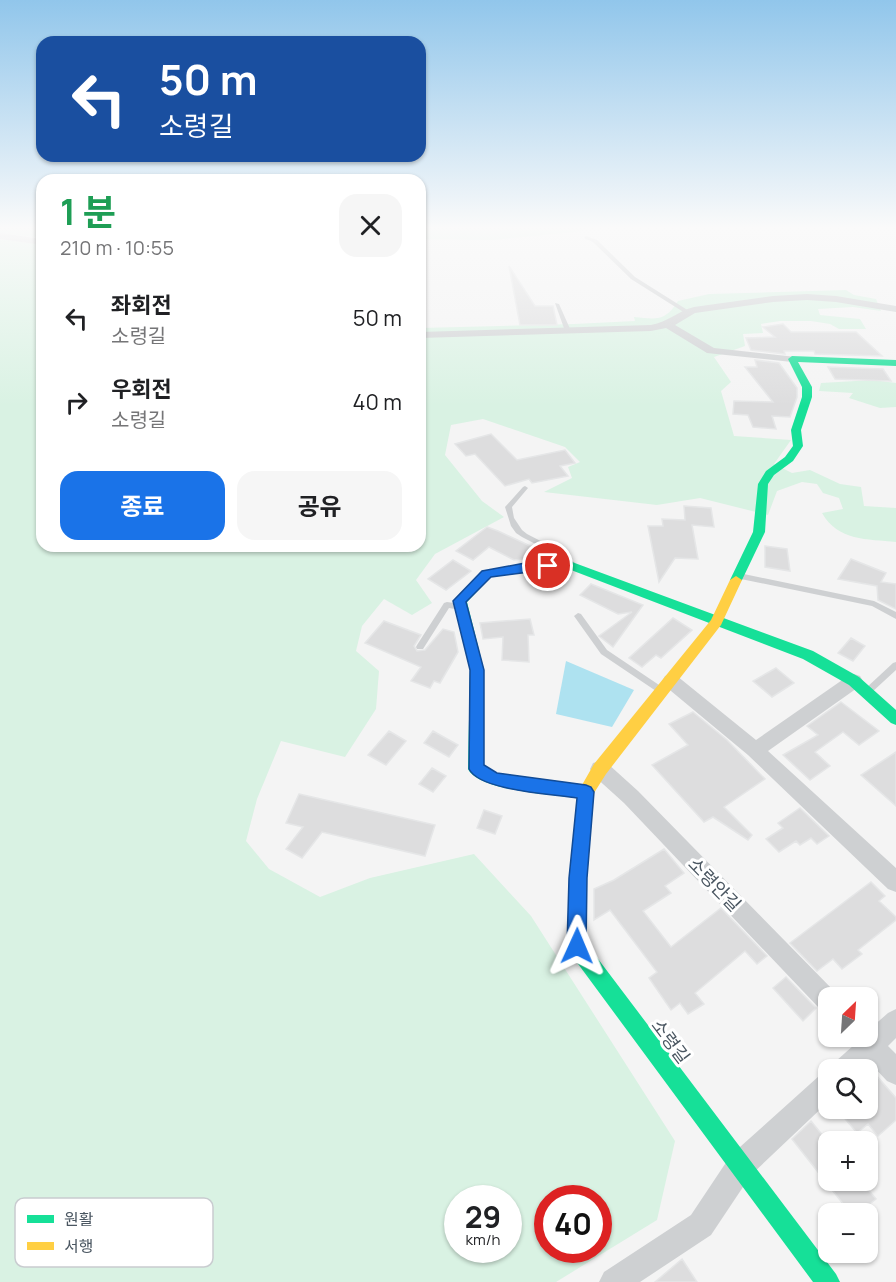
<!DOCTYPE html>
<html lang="ko">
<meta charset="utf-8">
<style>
body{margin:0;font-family:Manrope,"Noto Sans KR",sans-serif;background:#f6f6f6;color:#202124;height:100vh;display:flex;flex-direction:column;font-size:22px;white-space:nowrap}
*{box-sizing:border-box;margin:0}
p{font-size:20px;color:#757577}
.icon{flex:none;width:33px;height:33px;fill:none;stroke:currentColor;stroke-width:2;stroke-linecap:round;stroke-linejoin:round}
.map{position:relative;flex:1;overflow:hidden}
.sheet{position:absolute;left:36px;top:174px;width:390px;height:378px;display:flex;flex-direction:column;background:#fff;border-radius:18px;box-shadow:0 2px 4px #0004}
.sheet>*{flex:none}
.guide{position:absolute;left:36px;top:36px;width:390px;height:126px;border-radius:18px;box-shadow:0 2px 4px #0004;background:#1a4fa0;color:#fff;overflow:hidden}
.needle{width:39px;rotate:25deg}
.tools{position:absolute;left:818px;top:987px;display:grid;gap:12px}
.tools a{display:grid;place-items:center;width:60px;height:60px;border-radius:12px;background:#fff;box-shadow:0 2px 4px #0004;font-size:30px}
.speed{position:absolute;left:444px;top:1185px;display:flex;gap:12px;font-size:30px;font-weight:700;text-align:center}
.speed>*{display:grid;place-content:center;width:78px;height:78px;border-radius:50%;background:#fff;box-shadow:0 2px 4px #0004;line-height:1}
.speed small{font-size:15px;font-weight:400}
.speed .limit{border:9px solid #d22;background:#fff;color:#111}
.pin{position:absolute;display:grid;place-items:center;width:51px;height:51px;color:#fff;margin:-26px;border:3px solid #fff;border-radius:50%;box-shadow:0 2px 6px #0007}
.me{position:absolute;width:66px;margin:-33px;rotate:1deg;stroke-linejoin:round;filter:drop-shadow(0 0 4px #0008)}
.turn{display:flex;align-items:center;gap:21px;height:126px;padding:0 24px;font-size:27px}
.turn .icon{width:78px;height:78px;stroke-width:2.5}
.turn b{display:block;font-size:42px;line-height:51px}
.round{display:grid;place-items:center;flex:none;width:63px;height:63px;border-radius:18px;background:#f6f6f6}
.overview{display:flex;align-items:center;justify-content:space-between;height:102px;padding:0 24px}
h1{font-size:36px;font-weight:700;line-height:45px;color:#1e9e55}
.action{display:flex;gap:12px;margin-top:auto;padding:12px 24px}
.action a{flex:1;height:69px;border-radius:18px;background:#1a73e8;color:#fff;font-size:24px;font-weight:700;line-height:69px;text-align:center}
.action a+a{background:#f6f6f6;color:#202124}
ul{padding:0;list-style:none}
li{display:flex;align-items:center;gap:18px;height:84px;padding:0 24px}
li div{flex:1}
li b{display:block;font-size:22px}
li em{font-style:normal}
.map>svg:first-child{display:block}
.green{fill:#d9f2e3;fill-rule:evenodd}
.water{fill:#aee2f0}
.building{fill:#ddddde;stroke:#e5e6e7;stroke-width:1.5}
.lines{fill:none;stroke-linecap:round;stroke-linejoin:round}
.lane{fill:#ced0d2;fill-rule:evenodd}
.street{fill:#ced0d2;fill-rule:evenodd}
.fast{fill:#16e098;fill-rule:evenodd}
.slow{fill:#ffcf43;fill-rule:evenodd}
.route{fill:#1a73e8;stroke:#114b97;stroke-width:1.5}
.labels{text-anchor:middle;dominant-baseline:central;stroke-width:6;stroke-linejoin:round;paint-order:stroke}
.near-street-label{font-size:18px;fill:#4a5661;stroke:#fff}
.key{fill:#fff;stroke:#c9ccd0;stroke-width:1.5}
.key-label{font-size:16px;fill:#4a5661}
</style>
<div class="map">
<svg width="896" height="1282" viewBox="0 0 896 1282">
<rect width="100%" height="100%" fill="#f4f4f4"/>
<path class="green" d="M0,227H42V238L0,233Z
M420,227H582L584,231L493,240L420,239Z
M0,239L42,245V546H420V328L574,324L635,321L634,317C656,319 665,322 678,301L709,294L846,290L854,295L876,299L881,311L853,307L818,309L820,315L860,319L866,329H839L830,324L811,321H780L761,324L763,333L743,334L745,346L714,357L731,382L721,391L734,436L791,440L774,464L792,473L810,470L840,484L861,487L864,506L896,508V542C867,539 838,541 822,513L843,509L839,498L823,493L817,484L802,482L777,491L768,515L700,498L657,505L544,492L572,478L568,467L580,462L565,447L483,419L451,425L445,455L482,501L504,517L435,554L416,580L432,603L412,615L384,599L362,626L356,651L379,671L376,709L345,757L281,741L257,799L246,841L269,869L320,897L370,878L474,854L531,916L675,1141L657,1220L556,1282H0ZM458,1198H508V1250H458ZM548,1198H598V1250H548Z
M873,380L896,383V407L880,408L849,398L853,393L819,391L821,383Z"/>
<path class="water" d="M566,661L634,690L612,727L556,714Z"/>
<path class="building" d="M509,266L535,306H553L557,325H520Z
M783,324L791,332H856L882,356L815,354L814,351H784L785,354L751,350L746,338L775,337L763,327Z
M755,360L779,363L797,388V397L790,417L772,416L776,429L753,427L748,415L733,414L734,401L773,402L745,367H757Z
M828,367L883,369L891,381L835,379Z
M491,434L517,460L565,450L575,463L560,466L568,476L532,483L529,479L505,486L475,454L466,456L455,444Z
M684,506L711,508L714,527L692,525L698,559L675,558L659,582L648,526H663L662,519L685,520Z
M487,527L498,531L541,551L534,558L514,560L489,547L473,560L456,551Z
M765,546L787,549L790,571L765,567Z
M851,559L886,573L881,582L896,584V609L878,600L877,586L838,579Z
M453,560L471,571L446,590L428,579Z
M591,584L643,605L613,647L599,636L632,612L618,614L580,595Z
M673,618L692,630L661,658L656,655L642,667L629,658Z
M530,619L534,635H528L529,662L502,660L503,637L483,639L480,623Z
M384,621L421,635L414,646L417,651L425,650L443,629L454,632L458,652L440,683L434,681L430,688L411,681L421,667L365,643Z
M851,638L865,646L853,661L838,653Z
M776,668L794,683L772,697L753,681Z
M841,702L879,731L859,745L843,732L815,752L830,766L810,780L783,755L818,735L807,726Z
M693,712L727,740L765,779L724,807L752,835L748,840L713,817L704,822L652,765L688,745L669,724Z
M389,731L406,741L386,765L368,755Z
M433,731L458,745L449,757L424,743Z
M896,752V806L861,775Z
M432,768L446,776L433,792L419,784Z
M299,794L435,825L425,856L322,832L302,858L286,849L303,827L286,823Z
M800,808L829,836L817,844L811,838L800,845L796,841L779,852L766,839L783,828L778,823Z
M484,810L502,816L495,834L477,828Z
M664,849L684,873L665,886L671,893L643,911L671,947L721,908L767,956L757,964L745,951L695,993L704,1004L688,1014L680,1003L671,1010L649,978L657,972L610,910L594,920V889L614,880Z
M871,882L885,896L879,901L896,917V920L858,950L862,954L842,969L833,959L817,971L790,943Z
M786,977L816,1008L803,1021L773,988Z
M869,1067L896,1098V1120L878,1136L868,1124L857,1133L836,1108H867V1069Z
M811,1121L828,1142V1180H860L876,1199L857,1214H851L792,1139Z
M682,1259L697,1282H655Z"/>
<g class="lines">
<path class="lane" d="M586,236L597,240L635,277L689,311V313H685L631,279L593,242L584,238Z
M555,303L559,304L571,331L570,332L565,331Z
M525,486L528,488L512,507L514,518L522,530L527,534L558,550L575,563L576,565L575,567H569L553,553L522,537L516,533L511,526L505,507L523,487Z
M739,573L874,601L896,612V619L872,606L736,578L735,576L736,574Z
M447,602L461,604L465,607L461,610L449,608L423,649H417L416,647L417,645L444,603Z
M578,613L581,614L607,650L665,689L666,691L665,693H659L601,654L574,616Z
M896,662V670L871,693H865L864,691L865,689L893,663Z"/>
<path class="street" d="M0,233L42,239V245L0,239Z
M807,294L836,296L896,306V312L836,302L807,300L773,302L695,313L675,325L714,348L796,357L797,359L792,362L707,353L666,328L651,331L420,338V332L651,325C668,322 678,311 694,307L773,296Z
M671,674L677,676L756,740L848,676L854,674L860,676L863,681L860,686L768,751L896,868V892L888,889L748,755L665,686L662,681L665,676Z
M600,761L607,763L638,791L836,993L838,998H828V1013L820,1009L624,803L593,775L590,769L593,763Z
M896,1009V1038L888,1046L896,1054V1085L887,1081L870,1063L863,1070H833L836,1061L854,1045L850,1036H867V1026L871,1028L888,1013Z
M828,1072V1102L751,1175L711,1235L640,1282H599L604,1272L691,1215L731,1155L819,1076Z"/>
<path class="fast" d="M792,356L896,360V366L798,362L812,387V397L801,430L803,446L793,461L774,475L768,484L765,532L742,580L736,584L730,580L753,532L758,484L766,471L785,457L793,446L791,430L802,397V387L788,359Z
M572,562L813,651L859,677L896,710V725L891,723L849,685L803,659L571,570L525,571L491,577L467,602L484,670V766L497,773L586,785L592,787L594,792L592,797L586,799C561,795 479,792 468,769L470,670L454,601L483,571L525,563Z
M577,919L583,922L586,928V943L836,1274L840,1282H813L570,953C566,943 567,931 571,922Z"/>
<path class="slow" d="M736,576L742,580L721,625L606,774L594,793L587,878L586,928L583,934L577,937L571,934L568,928L569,878L578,792L594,764L711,620L730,580Z"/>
</g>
<linearGradient id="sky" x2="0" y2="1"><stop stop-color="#91c6eb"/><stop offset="0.56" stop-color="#fafafa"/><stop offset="1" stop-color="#fafafa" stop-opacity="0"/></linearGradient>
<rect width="896" height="406" fill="url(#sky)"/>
<path class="route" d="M548,562L553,563L555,566L553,569L491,577L466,602L484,670V765L497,773L586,785L591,787L594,792L587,878L586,946L583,952L577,955L570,952L567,946L569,878L577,798C553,794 480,791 469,769L470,670L453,601L482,571L525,563Z"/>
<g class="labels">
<g class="near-street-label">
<text transform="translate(715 884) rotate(46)">소령안길</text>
<text transform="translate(671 1041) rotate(53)">소령길</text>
</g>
</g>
<rect x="15" y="1198" width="198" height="69" rx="9" class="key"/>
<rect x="27" y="1215" width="27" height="8" fill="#16e098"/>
<rect x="27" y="1242" width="27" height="8" fill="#ffcf43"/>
<g class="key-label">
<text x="64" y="1225">원활</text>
<text x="64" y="1252">서행</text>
</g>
</svg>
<div class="tools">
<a><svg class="needle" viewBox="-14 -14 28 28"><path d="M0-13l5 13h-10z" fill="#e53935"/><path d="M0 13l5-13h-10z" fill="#757577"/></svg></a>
<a><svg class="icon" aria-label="search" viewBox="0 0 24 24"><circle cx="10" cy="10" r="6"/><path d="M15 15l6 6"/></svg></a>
<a>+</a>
<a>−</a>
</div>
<div class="speed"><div>29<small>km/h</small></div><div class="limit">40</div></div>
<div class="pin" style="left:548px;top:566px;background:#d93025"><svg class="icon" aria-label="arrive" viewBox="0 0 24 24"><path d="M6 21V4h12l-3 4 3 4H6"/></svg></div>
<svg class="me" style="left:577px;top:946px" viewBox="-20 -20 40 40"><path d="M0-17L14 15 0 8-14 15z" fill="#1a73e8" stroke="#fff" stroke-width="4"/></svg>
<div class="guide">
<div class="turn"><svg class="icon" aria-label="left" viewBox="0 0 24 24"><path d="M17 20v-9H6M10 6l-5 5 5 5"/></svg><div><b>50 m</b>소령길</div></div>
</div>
<section class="sheet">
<div class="overview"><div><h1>1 분</h1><p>210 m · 10:55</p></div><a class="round"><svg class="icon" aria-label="close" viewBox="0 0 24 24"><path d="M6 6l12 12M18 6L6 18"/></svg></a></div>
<ul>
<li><svg class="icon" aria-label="left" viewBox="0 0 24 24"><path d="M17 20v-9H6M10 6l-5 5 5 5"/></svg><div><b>좌회전</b><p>소령길</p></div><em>50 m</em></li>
<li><svg class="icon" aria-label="right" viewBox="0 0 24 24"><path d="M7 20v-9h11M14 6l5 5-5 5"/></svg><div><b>우회전</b><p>소령길</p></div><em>40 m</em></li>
</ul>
<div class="action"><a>종료</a><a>공유</a></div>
</section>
</div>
